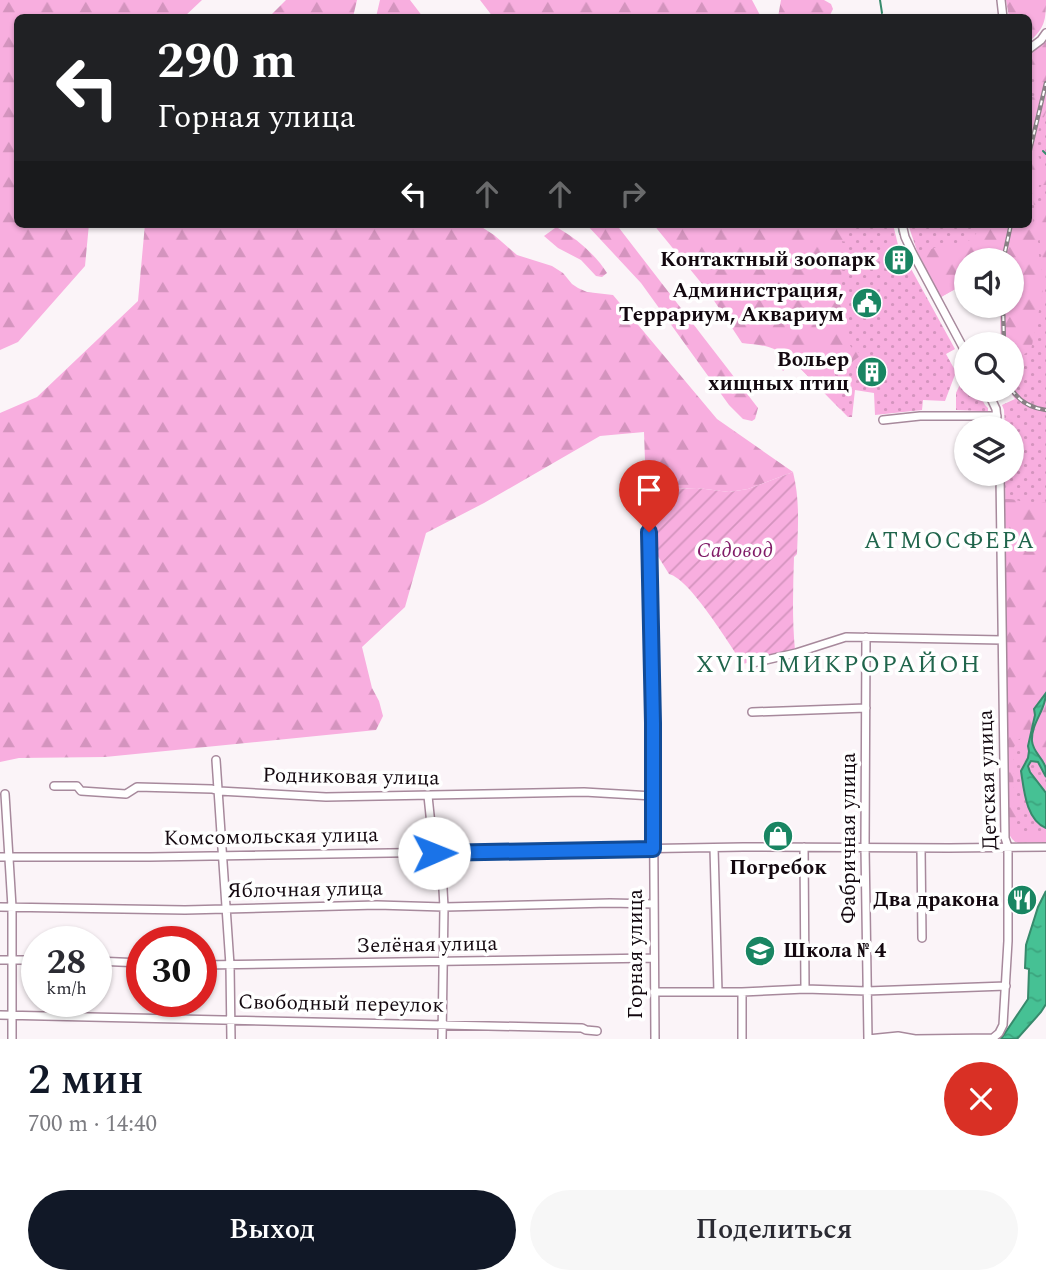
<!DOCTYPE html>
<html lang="ru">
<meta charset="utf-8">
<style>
body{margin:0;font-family:Spectral,serif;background:#f7f7f7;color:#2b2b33;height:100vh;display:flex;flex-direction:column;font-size:26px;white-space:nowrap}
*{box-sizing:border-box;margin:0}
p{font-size:23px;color:#7c7c81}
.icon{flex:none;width:38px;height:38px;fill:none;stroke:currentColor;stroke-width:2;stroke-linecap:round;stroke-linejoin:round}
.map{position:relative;height:1039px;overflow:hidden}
.panel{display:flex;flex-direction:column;background:#fff;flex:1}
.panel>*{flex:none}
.banner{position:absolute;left:14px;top:14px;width:1018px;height:214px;border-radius:10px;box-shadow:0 2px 5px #0004;background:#202124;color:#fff;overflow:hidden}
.buttons{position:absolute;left:954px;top:248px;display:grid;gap:14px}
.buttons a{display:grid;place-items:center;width:70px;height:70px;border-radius:50%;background:#fff;box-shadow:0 2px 5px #0004;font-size:35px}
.speed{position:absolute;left:21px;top:926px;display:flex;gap:14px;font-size:35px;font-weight:700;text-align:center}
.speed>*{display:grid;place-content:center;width:91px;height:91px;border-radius:50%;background:#fff;box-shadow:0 2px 5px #0004;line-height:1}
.speed small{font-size:18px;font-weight:400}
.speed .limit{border:10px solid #d22;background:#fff;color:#111}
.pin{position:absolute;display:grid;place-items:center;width:60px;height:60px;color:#fff;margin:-72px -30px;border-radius:50% 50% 50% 0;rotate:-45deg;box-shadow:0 0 7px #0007}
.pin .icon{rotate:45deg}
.me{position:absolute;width:77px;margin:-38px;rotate:89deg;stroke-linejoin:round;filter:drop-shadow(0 0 5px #0008)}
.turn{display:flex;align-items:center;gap:24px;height:147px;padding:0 28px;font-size:32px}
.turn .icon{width:91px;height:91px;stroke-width:2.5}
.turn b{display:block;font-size:49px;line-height:60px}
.lanes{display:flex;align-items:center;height:66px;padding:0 28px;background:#0003;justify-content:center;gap:35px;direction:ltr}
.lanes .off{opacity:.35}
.round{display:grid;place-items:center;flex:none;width:74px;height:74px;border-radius:37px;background:#f7f7f7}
.headline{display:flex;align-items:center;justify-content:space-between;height:119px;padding:0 28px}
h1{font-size:42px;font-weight:600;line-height:52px;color:#111827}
.primary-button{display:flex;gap:14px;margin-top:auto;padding:14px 28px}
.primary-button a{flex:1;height:80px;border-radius:42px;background:#111827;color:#fff;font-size:28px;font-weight:600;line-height:80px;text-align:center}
.primary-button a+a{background:#f7f7f7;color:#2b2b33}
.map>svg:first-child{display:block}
.grass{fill:url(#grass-dots)}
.forest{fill:url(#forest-firs)}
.garden{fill:url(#garden-furrows)}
.water{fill:url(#water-ripples);stroke:#378a6c;stroke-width:2}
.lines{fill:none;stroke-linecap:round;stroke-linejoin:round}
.stream{stroke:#378a6c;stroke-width:2}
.minor-casing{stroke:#a7899c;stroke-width:10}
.minor{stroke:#fff;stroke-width:7}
.rail-casing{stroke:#898085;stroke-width:4.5}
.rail{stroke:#fff;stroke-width:2;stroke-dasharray:5;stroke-linecap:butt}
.route-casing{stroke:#114b97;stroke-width:18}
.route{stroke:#1a73e8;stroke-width:12}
.labels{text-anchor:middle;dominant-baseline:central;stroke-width:7;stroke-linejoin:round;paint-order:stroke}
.poi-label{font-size:21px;font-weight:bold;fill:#13080f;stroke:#fff;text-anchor:end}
.park-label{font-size:21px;font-style:italic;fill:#801b67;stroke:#fff}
.street-label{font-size:21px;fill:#13080f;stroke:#fff}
.neighbourhood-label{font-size:23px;letter-spacing:2px;fill:#20654c;stroke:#fff}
.quarter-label{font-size:24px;letter-spacing:2px;fill:#20654c;stroke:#fff}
</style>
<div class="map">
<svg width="1046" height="1039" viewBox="0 0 1046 1039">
<defs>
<pattern id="grass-dots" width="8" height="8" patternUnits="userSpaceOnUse" patternTransform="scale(1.75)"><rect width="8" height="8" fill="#f8aedf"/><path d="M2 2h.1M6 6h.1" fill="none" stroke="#d494be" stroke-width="1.8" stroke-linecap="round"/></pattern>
<pattern id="forest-firs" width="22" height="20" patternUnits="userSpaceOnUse" patternTransform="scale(1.75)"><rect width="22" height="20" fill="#f8aedf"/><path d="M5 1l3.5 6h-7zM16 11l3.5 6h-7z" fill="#d494be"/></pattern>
<pattern id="garden-furrows" width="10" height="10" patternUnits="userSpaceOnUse" patternTransform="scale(1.75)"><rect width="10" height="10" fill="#f8aedf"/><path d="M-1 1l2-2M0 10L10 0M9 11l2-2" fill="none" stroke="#d494be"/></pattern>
<pattern id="water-ripples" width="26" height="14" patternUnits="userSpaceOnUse" patternTransform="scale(1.75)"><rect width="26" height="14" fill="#46c194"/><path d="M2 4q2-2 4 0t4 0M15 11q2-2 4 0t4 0" fill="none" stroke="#3ca47e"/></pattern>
</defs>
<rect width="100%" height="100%" fill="#fbf4f8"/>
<path class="grass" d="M1046,42V842L1018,843L1012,839L1009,831L1005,474H1012V429H1005L1004,410L1002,405L1015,399L1009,390H1012V345H1001L1000,306H1012V261H966V283L941,297L917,251L908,224H1029V55Z
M840,224H893L898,245L955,349L946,354L956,372L945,401L923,400L922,410L875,415L874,393L855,390L852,417H848L793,361L830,277Z
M966,371V390H977L985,405L988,408V413L984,414L981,411L956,410V393Z"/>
<path class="forest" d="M0,0H202L184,17L18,18V224H89L85,266L18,342L0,350Z
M286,0H357L353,17H269Z
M380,0H410L423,17H376Z
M480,0H752L761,17H493Z
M781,0H824L831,4L833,9L829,17H778Z
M1006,0H1046C1046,19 1045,28 1030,41L1029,18L1009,17Z
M1046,42V112L1032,146L1044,166L1046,173V185H1039L1038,202L1046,203V280L1031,186L1029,98L1038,95L1029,55Z
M1029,195L1041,267L1043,291L1031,350L1016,359H1012V345H1001L1000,306H1012V261H966V283L941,297L921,258C925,255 929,249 934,248C955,239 970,252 981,224H1029Z
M145,224H477L494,235L517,255L552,266L563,273L572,284L578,288L587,292L613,295L717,419L793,472L748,489L729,492L697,488L646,490L644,432L600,436L484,503L426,533L405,607L362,647L372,688L379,701L383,716L376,730L105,757L19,758L0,762V413L37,397L138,301Z
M586,224H616L758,408L755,419L752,421L743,419L729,405L641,283Z
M653,224H840L849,228L847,242L841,241L838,257L844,259L837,299L839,302L848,308C849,326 840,348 863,354L853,361L849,370L833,359L824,376L840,385L844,379L845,387L839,391L840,409L793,361L783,371L778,364L784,355C772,345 758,345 742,343L707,290Z
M555,228H558C577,239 595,254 607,273L602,277L596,276L581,260L558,248L544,236Z
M1005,499C1015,499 1023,501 1030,507L1038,502H1046V693L1036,706L1028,746C1030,752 1029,757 1025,762H1021L1023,740L1021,738L1018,740L1014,747L1013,760L1014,807L1018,815L1016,827L1017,832L1021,835H1046V842H1015L1010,836L1009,831Z
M1046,702V767C1042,761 1036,754 1033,747C1028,733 1037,712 1046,702Z"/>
<path class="garden" d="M793,472C800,500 798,526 797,554L794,557C793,588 792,619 795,650L743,664C729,644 690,579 669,574L651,545L650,525L652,490L697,488L729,492L748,489Z"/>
<path class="water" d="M1046,693C1046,710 1031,723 1032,741C1033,752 1042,757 1045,766C1046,768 1046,775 1046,777L1038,762L1031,761L1028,766L1030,772L1046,793V828C1026,820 1024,790 1021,771L1028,758L1029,751L1028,746L1035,715L1034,709Z
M1046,891V1004L1041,1012L1017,1039H1001L1028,999L1029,969L1025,968L1026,945L1038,907Z"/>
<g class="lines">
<path class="stream" d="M880,0L882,13
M1043,151L1046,154
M898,224L900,234"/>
<g class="minor-casing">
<path id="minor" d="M1001,0L1003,18
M1029,49L1041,40L1046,33
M902,224L905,237L912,252L966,353
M987,390L996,409L998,429
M883,420L920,416H997
M649,532L653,723L655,1039
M866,637L865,847L868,1039
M753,663L796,653L846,637L1002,640
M752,712L866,708
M216,760L230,965L231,1039
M54,786H77L81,791L126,794L137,787L212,789L219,791L326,797L584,792L653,796
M5,794L12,907V1039
M428,796L434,853
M804,847L805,989
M714,848L718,992
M921,848L922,938
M441,853L444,907L442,1039
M0,857H150L743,847L949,848L1046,847
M0,907L185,910L377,905L444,907L610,903L653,904
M0,960H37
M96,961L142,963
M201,965L654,958
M654,992H742L805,989L867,991L1006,986
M0,1015L582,1028L586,1030L597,1031
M742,1039V992
M868,1039L898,1036L915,1039L993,1038L999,1033L1003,1025L1008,941V847L1005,838L1000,474"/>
</g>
<use href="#minor" class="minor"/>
<g class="rail-casing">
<path id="rail" d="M1029,154L1046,83
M1003,261L1011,224
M1003,306L1004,345
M1012,390C1020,402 1031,408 1046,410"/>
</g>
<use href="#rail" class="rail"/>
</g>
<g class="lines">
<g class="route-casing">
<path id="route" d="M434,853L653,849V723L649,532"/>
</g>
<use href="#route" class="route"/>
</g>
<defs>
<g id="building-disc" transform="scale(1.575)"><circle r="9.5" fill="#198562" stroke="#fff"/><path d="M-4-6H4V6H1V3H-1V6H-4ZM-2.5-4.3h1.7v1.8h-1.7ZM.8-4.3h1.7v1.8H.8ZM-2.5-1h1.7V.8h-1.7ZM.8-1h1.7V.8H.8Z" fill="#fff"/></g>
<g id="civic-disc" transform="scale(1.575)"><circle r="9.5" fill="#198562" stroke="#fff"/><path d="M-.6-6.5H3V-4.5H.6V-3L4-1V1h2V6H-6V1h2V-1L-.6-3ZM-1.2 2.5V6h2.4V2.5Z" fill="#fff"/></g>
<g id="shop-disc" transform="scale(1.575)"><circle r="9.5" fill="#198562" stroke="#fff"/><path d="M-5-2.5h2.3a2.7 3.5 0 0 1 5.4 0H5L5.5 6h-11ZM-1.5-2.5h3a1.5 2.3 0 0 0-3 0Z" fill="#fff"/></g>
<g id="restaurant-disc" transform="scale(1.575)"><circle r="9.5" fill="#198562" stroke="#fff"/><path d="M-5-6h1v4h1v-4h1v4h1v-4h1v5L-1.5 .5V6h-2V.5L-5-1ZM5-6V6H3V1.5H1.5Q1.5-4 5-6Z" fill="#fff"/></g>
<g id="school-disc" transform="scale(1.575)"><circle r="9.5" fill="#198562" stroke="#fff"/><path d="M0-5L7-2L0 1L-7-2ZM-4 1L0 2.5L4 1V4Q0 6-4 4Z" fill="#fff"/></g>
</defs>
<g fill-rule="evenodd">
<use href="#building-disc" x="899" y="260"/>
<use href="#civic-disc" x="867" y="303"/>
<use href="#building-disc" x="872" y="372"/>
<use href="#shop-disc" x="778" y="836"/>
<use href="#restaurant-disc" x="1022" y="900"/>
<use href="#school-disc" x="760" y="951"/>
</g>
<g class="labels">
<g class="poi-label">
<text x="876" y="260">Контактный зоопарк</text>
<text x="844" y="291">Администрация,<tspan x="844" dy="24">Террариум, Аквариум</tspan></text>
<text x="849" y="360">Вольер<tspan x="849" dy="24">хищных птиц</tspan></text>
<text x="778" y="868" text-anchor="middle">Погребок</text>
<text x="999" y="900">Два дракона</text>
<text x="783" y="951" text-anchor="start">Школа № 4</text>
</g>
<g class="park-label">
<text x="735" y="551">Садовод</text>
</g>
<g class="street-label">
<text transform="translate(351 777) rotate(1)">Родниковая улица</text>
<text transform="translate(988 780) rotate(-92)">Детская улица</text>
<text transform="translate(271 837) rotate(-1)">Комсомольская улица</text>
<text transform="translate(849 838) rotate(-90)">Фабричная улица</text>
<text transform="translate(305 890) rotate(-1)">Яблочная улица</text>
<text transform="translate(427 945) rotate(-1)">Зелёная улица</text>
<text transform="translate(636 954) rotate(-90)">Горная улица</text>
<text transform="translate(341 1004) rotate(1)">Свободный переулок</text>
</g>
<g class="neighbourhood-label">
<text x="950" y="541">АТМОСФЕРА</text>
</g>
<g class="quarter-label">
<text x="839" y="665">XVIII МИКРОРАЙОН</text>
</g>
</g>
</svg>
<div class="buttons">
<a><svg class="icon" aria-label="sound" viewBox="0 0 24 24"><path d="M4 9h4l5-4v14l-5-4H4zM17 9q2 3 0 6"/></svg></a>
<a><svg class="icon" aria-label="search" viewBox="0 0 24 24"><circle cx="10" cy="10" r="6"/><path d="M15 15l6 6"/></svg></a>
<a><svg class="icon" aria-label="layers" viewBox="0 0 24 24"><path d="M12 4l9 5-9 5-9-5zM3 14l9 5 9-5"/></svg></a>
</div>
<div class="speed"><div>28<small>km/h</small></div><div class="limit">30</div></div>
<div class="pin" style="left:649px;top:532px;background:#d93025"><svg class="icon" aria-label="arrive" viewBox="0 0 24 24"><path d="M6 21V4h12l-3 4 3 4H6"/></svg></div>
<svg class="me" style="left:434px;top:853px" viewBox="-20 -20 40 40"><circle r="19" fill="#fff"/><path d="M0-13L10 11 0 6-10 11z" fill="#1a73e8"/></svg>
<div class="banner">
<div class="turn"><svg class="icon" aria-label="left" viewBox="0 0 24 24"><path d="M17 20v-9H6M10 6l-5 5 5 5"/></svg><div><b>290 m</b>Горная улица</div></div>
<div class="lanes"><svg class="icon" aria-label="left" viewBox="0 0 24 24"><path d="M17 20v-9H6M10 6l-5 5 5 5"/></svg><svg class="icon off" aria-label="ahead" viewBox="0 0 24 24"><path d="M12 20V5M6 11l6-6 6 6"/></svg><svg class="icon off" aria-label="ahead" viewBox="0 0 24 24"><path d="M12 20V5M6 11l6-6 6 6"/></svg><svg class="icon off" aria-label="right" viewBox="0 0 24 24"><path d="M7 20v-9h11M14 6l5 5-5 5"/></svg></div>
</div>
</div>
<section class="panel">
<div class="headline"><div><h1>2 мин</h1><p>700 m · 14:40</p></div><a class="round" style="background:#d93025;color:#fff"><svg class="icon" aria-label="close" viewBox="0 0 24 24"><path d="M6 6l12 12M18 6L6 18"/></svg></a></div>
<div class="primary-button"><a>Выход</a><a>Поделиться</a></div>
</section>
